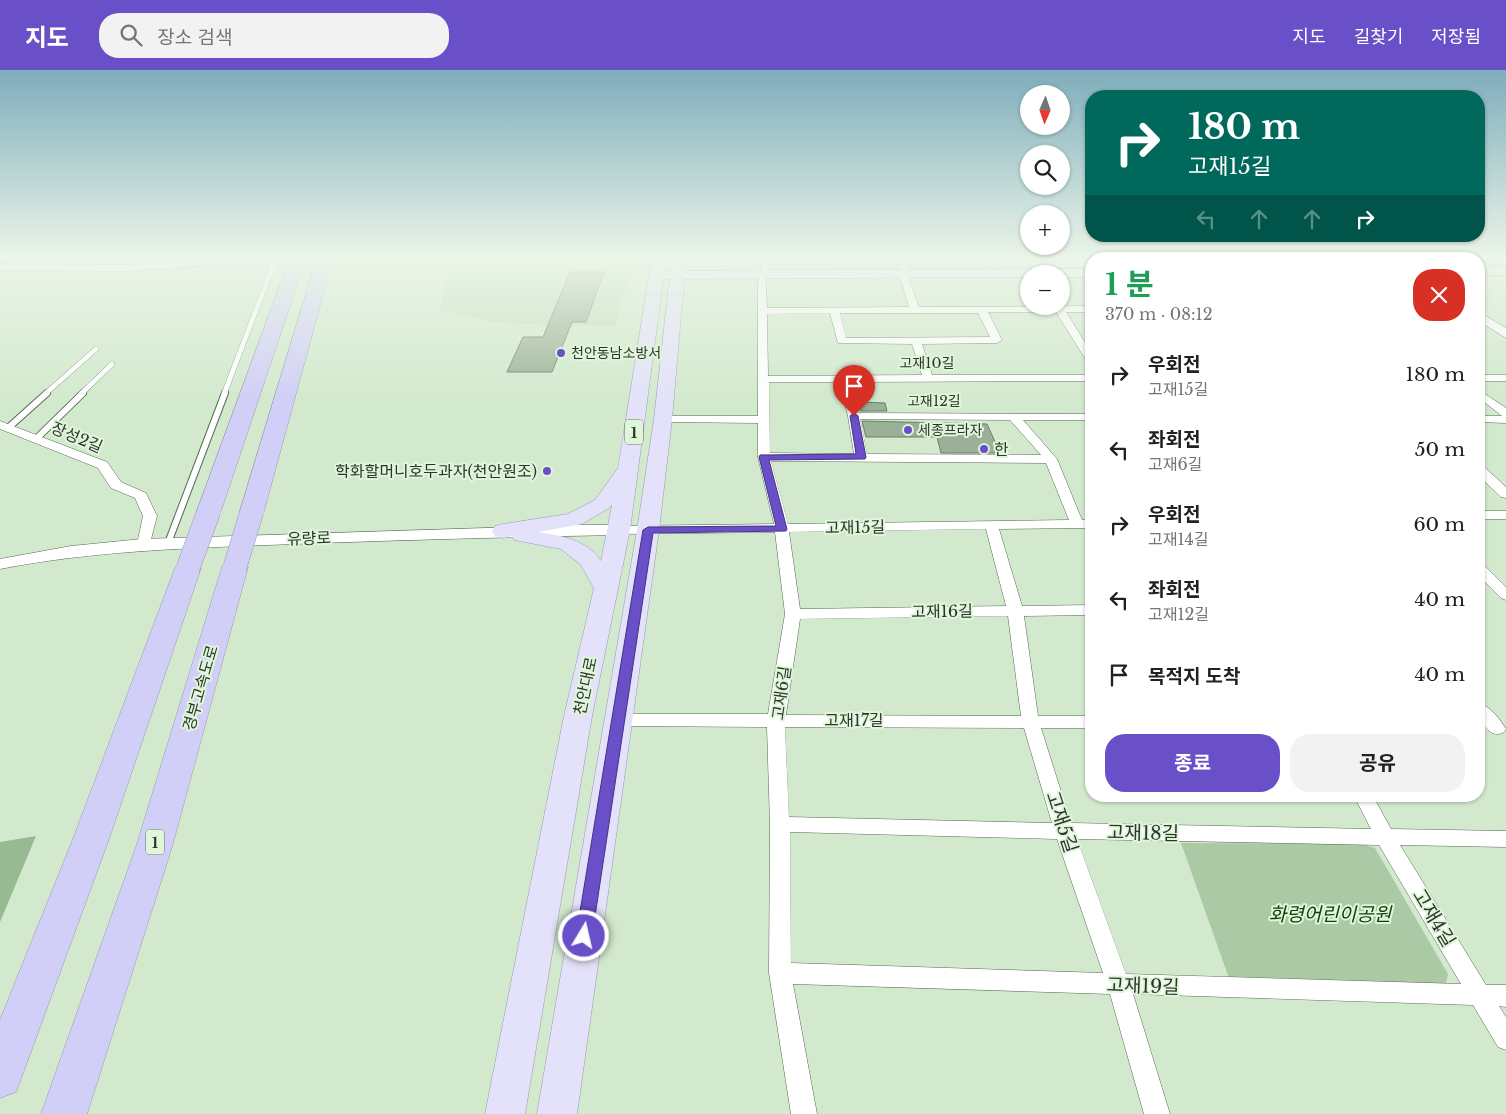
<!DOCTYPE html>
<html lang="ko">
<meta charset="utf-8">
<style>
body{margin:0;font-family:"Libre Baskerville","Noto Sans KR",serif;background:#f2f2f2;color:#202124;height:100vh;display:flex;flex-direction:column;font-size:19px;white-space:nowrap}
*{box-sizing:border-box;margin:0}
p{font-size:16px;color:#757577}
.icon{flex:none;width:28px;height:28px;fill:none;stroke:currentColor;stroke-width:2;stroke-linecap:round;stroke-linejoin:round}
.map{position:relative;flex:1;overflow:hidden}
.panel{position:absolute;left:1085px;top:182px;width:400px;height:550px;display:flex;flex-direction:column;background:#fff;border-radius:20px;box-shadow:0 1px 4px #0004}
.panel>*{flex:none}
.guide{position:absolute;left:1085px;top:20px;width:400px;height:152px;border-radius:20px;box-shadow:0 1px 4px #0004;background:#00695c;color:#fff;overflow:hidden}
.needle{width:32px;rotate:182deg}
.buttons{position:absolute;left:1020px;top:15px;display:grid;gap:10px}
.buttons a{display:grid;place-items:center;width:50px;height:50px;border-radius:50%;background:#fff;box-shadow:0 1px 4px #0004;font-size:25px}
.pin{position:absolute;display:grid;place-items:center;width:42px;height:42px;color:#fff;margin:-51px -21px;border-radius:50% 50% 50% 0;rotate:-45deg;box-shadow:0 0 5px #0007}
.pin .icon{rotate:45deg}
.me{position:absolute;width:55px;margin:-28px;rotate:9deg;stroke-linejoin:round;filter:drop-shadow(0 0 4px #0008)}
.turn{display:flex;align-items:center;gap:18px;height:105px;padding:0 20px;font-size:22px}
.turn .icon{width:65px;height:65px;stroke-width:2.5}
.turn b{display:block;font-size:35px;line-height:42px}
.lanes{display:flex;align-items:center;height:48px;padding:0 20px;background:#0003;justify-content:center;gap:25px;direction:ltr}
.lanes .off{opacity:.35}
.round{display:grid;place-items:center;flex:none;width:52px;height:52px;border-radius:20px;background:#f2f2f2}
.summary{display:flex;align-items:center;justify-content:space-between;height:85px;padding:0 20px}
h1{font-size:30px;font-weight:700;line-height:38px;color:#1e9e55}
.action{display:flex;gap:10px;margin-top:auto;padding:10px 20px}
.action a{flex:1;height:58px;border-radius:20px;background:#694fc8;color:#fff;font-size:20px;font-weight:700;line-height:58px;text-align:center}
.action a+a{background:#f2f2f2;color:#202124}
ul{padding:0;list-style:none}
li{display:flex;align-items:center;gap:15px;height:75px;padding:0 20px}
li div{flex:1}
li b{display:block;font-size:19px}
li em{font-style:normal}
header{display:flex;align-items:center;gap:30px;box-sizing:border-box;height:70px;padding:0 25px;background:#694fc8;color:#fff}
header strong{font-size:24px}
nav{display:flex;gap:28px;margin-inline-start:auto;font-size:18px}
.search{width:350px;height:45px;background:#f2f2f2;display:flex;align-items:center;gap:12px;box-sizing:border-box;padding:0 18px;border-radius:20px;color:#757577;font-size:19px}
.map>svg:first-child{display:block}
.built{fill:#c3dfbd}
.green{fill:#abc9a5}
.forest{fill:#98ba92}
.building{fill:#9bb197;stroke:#6a7f66}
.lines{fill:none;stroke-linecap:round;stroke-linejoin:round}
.service-far1-casing{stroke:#566a53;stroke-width:5.5}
.service-casing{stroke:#566a53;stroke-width:8}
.minor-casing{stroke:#566a53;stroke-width:1}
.tertiary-casing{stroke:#566a53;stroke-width:1}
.secondary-casing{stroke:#566a53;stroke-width:1}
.primary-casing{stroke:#9899b0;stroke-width:1}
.motorway-casing{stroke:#9899b0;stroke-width:1}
.path{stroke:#8e9f8a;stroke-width:2;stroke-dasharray:0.5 2.5;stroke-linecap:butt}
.service-far1{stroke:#fff;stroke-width:5}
.service{stroke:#fff;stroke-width:6}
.minor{fill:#fff;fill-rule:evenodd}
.tertiary{fill:#fff;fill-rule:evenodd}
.secondary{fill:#f1f0fd;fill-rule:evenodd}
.primary{fill:#e3e2fa;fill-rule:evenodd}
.motorway{fill:#d1cef7;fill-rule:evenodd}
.motorway-bridge-casing{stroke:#9899b0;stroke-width:24;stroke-linecap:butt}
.path-bridge{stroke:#8e9f8a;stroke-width:2;stroke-dasharray:0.5 2.5;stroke-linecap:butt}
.motorway-bridge{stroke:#d1cef7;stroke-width:23}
.route{fill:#694fc8;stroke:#443382}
.poi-dot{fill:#694fc8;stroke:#dff6db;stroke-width:2}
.labels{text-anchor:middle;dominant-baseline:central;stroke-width:4;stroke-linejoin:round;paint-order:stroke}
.far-poi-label{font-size:14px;fill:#2e362c;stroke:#dff6db;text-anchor:start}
.far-street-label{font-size:14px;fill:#2e362c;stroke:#dff6db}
.shield{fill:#dff6db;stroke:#637060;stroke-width:1}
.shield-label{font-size:15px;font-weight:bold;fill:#2e362c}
.street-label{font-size:16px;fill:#2e362c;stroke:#dff6db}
.poi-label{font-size:16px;fill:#2e362c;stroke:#dff6db;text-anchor:start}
.near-street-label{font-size:19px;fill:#2e362c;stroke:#dff6db}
.near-park-label{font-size:19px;font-style:italic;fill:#104007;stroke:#dff6db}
</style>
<header>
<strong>지도</strong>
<div class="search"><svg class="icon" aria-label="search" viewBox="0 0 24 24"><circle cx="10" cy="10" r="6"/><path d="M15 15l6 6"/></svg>장소 검색</div>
<nav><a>지도</a><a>길찾기</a><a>저장됨</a></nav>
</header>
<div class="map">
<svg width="1506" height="1044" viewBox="0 0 1506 1044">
<rect width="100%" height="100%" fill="#d2e9cd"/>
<path class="built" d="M552,199H632L615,257L497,253L439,240L449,201L535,203Z"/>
<path class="green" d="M1181,773L1363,774L1375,778L1448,904L1445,917L1230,911Z"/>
<path class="forest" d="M36,766L0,852V772Z"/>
<path class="building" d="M570,202H604L586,252H572L552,302H507L523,267H543Z
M860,332L885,333L887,341H861Z
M862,351L987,354L1000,383H941L937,367H866Z"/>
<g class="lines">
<g class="service-far1-casing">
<path id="service-far1" d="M45,324L96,279
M81,324L112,294
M224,324L276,188"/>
</g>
<g class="service-casing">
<path id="service" d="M8,358L47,323
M37,368L83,323
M168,473L225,323"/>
</g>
<g class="minor-casing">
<path id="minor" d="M233,188H272L268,191L126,201L0,200V194L126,195Z
M760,188H768V200L765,202L767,238L909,237L899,204L903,201L907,204L919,237L1091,236V242H1066L1091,282V293L1086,290L1056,242H988L1002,270L997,273L922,274L932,305H1091V311L850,312L859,343L1091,344V350H1023L1057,389L1082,450H1091V458L999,459L1022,536L1091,535V545L1024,546L1038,646H1091V658H1041L1071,753L1371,759L1354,726H1373L1391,759L1506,761V777L1400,775L1486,915H1506V937L1499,936L1506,947V980L1498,977L1473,935L1133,924L1170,1044H1144L1110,924L793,914L817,1044H791L769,903L770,754L767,657L617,656L611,654L608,650L611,646L617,644H768L785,544L775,462L619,464L612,460L619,456L774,454L758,387V353L663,352L657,349L663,346H758V204L761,202ZM830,243L838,273L912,274L922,305L768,306L767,244ZM840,243H978L990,267L846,268ZM769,312H840L848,346L854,384L770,383ZM860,349L1010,350L1041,385L867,384ZM771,391L1046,393L1069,450L788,454ZM986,459L1006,536L800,539L789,462ZM1008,546L1021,646L786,645L800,549ZM785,657L1024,658L1052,753L789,747ZM790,762L1057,769L1103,903L791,893ZM1077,769L1379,775L1461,914L1126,904Z
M896,188H904L908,199L907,201H901Z
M1027,188H1035L1044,204H1035Z
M1159,188H1167L1168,189H1159Z
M1289,188H1297L1298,189H1289Z
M1479,305H1506V311H1479Z
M1479,320L1506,338V353L1479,352V346H1502L1479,328Z
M0,351L107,392L121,412L146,423L157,446L149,477H139L137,474L143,446L135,428L111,418L98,398L0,359Z
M1479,395L1483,396L1506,417V428L1501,427L1479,406Z
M1479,441H1506V449H1479Z
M1479,494L1484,495L1506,517V530L1501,528L1479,506Z
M1479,633C1490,636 1500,649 1506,659L1503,663C1491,667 1486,658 1479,650Z"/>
</g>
<g class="tertiary-casing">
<path id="tertiary" d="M1385,188H1396V189H1385Z
M1416,188H1432V189H1416Z
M1479,192L1488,194L1489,196L1484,199L1479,198Z
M1479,242L1506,258V268L1479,251Z
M577,455H619L625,456L628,460L625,464L619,465C510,467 402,470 294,474C195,478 97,480 0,499V489L71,476L142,469Z"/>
</g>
<g class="secondary-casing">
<path id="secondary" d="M1479,197H1506V205H1479Z
M1091,199V207H1061V204H1029V207L657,209L651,205L657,201Z"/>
</g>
<g class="primary-casing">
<path id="primary" d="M652,188H666L630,460L592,646L525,1044H485L564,646L594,518L580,494L561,479L514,470L512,466L503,468L495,466L492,461L495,456L503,454L568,444L595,430L618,398ZM612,435L601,491C586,469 562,466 538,462L582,454L609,438Z
M672,188H686L672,349L659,460L577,1044H537L637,460L654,349Z"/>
</g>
<g class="motorway-casing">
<path id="motorway" d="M290,188H306L221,441L218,446L209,448L200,446L197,441Z
M317,188H333L264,441L261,446L252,448L243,446L240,441Z
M235,489L244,491L248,497L172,777L87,1044H41L136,777L222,497L226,491Z
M188,490L197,492L201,498L109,769L22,1006L16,1022L0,1028V950L73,769L175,498L179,492Z"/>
</g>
<path class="path" d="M0,215L24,211"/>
<use href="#service-far1" class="service-far1"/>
<use href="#service" class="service"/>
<use href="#minor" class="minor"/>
<use href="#tertiary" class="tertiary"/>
<use href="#secondary" class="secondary"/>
<use href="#primary" class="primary"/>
<use href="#motorway" class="motorway"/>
<g class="motorway-bridge-casing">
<path id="motorway-bridge" d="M235,497L252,441
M188,498L209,441"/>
</g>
<path class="path-bridge" d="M638,224L686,225"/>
<use href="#motorway-bridge" class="motorway-bridge"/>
</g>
<linearGradient id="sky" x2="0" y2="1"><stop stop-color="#7eadbc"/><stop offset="0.56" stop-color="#ebf5e8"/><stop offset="1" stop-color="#ebf5e8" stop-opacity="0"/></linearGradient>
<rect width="1506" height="334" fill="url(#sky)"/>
<path class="route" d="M854,343L858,346L866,387L865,389L769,390L787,459L786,461L653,463L592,866L590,872L584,874L578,872L576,866L643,460L648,457L776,456L759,387L760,385L856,384L850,346Z"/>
<g class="poi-dot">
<circle cx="561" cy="283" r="5"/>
<circle cx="908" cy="360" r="5"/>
<circle cx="984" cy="379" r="5"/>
<circle cx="547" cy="401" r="5"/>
</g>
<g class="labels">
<g class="far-poi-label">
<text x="571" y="283">천안동남소방서</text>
<text x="918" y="360">세종프라자</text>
</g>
<g class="far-street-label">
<text x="927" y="293">고재10길</text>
<text x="934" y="331">고재12길</text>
</g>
<g class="shield">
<rect x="625" y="349.5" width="18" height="25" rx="4"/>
<rect x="146" y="759.5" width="18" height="25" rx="4"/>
</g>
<g class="shield-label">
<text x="634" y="362">1</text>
<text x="155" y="772">1</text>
</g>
<g class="street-label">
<text transform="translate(77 367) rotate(23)">장성2길</text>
<text transform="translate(855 457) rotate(-1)">고재15길</text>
<text transform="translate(309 468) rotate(-2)">유량로</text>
<text transform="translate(942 541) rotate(-1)">고재16길</text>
<text transform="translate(585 616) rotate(-78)">천안대로</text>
<text transform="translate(200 618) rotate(-74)">경부고속도로</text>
<text transform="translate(781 623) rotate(-82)">고재6길</text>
<text x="854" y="650">고재17길</text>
</g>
<g class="poi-label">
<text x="994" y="379">한</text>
<text x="537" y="401" text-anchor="end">학화할머니호두과자(천안원조)</text>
</g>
<g class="near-street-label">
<text transform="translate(1062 752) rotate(72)">고재5길</text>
<text transform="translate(1143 763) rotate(1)">고재18길</text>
<text transform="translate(1434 848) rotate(59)">고재4길</text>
<text transform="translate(1143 916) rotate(2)">고재19길</text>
</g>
<g class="near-park-label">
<text x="1330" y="844">화령어린이공원</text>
</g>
</g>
</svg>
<div class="buttons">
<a><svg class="needle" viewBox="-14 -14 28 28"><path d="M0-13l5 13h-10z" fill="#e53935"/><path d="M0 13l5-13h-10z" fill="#757577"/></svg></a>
<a><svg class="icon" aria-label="search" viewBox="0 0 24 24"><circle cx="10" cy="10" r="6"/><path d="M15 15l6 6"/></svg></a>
<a>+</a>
<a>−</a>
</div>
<div class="pin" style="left:854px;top:346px;background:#d93025"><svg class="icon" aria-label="arrive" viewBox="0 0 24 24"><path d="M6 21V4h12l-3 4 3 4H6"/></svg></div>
<svg class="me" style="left:584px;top:866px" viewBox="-20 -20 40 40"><circle r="17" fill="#694fc8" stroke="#fff" stroke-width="3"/><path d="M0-11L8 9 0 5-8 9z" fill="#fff"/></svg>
<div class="guide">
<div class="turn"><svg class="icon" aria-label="right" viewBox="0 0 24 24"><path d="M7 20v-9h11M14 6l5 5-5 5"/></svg><div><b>180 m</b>고재15길</div></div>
<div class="lanes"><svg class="icon off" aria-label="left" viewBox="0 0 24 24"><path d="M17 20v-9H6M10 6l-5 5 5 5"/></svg><svg class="icon off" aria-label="ahead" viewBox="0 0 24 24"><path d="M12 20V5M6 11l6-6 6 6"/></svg><svg class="icon off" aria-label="ahead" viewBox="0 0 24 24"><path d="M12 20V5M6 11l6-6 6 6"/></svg><svg class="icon" aria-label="right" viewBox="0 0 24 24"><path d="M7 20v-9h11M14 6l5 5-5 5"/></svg></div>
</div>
<section class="panel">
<div class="summary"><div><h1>1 분</h1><p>370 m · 08:12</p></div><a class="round" style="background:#d93025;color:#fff"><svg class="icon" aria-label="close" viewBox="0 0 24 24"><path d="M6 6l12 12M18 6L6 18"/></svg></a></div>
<ul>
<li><svg class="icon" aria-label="right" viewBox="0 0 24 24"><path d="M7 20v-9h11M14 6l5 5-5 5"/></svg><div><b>우회전</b><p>고재15길</p></div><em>180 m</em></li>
<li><svg class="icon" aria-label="left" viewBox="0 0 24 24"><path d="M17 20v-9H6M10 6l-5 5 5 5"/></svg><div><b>좌회전</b><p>고재6길</p></div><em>50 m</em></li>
<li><svg class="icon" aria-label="right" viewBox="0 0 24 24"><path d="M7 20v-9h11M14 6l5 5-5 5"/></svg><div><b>우회전</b><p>고재14길</p></div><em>60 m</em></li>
<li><svg class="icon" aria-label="left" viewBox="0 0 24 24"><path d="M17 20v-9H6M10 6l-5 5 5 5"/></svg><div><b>좌회전</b><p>고재12길</p></div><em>40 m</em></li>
<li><svg class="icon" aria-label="arrive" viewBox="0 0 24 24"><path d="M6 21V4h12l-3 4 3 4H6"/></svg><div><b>목적지 도착</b></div><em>40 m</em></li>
</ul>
<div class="action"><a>종료</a><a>공유</a></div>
</section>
</div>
